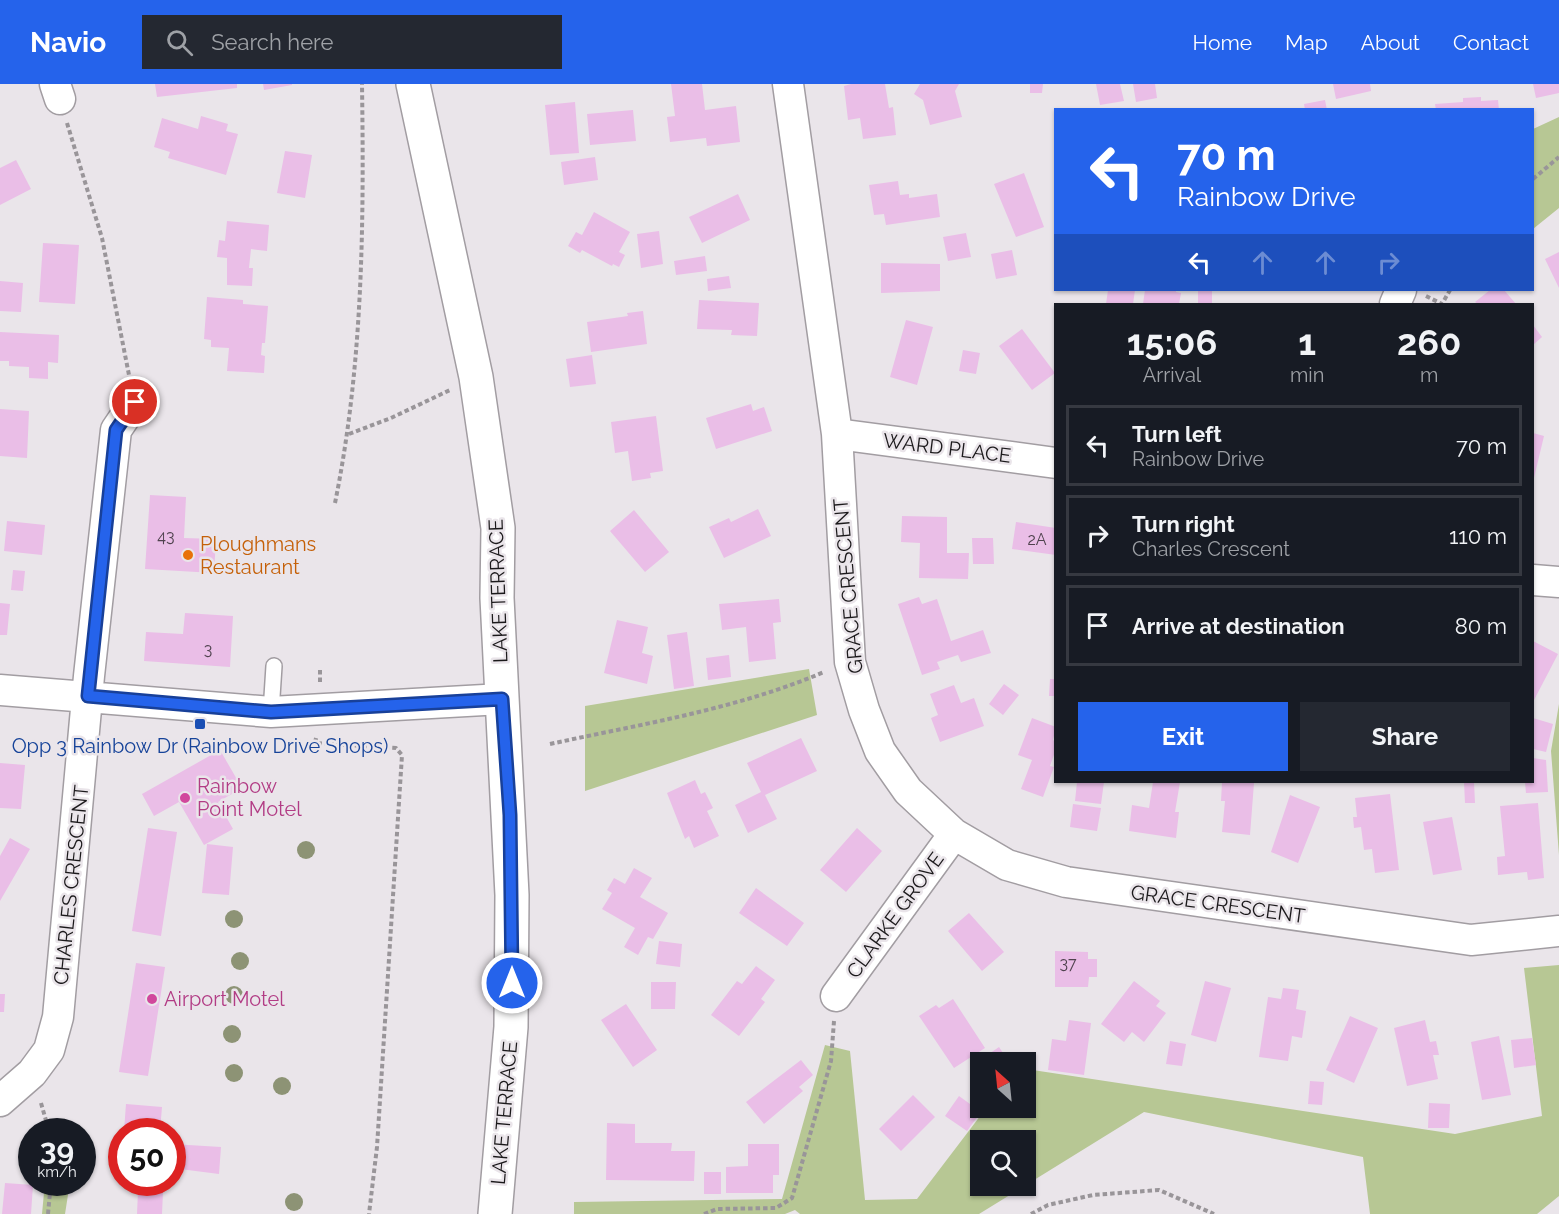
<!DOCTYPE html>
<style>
body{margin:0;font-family:Raleway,sans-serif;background:#242831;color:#f1f3f6;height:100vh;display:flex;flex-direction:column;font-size:22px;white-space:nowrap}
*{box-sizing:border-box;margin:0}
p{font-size:20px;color:#9ea1a6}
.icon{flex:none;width:33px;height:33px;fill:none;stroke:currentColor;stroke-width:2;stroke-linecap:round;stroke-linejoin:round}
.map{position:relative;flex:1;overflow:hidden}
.panel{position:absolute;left:1054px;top:219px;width:480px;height:480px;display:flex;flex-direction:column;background:#171b24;border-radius:0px;box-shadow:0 2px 4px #0004}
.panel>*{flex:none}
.banner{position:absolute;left:1054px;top:24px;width:480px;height:183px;border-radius:0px;box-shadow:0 2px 4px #0004;background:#2563eb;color:#fff;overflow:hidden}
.needle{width:39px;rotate:333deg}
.buttons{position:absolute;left:970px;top:968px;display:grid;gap:12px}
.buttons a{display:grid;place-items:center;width:66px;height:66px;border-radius:0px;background:#171b24;box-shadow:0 2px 4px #0004;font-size:30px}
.speed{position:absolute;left:18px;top:1034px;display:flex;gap:12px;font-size:30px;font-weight:700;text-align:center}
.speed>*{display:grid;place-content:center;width:78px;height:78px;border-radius:50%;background:#171b24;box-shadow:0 2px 4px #0004;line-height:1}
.speed small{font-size:15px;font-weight:400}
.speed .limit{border:9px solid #d22;background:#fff;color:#111}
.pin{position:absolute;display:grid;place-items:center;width:51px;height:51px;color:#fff;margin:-26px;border:3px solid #fff;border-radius:50%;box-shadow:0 2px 6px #0007}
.me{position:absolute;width:66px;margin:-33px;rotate:0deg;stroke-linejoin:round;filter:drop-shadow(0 0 4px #0008)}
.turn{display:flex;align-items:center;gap:21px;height:126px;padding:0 24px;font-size:27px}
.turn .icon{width:78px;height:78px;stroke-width:2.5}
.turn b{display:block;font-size:42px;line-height:51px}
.lanes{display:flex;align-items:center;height:57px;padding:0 24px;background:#0003;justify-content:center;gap:30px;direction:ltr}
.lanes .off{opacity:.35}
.eta{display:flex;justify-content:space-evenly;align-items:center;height:102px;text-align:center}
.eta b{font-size:36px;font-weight:700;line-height:42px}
.primary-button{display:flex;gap:12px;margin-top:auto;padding:12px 24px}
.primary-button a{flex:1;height:69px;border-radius:0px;background:#2563eb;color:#fff;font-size:24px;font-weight:700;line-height:69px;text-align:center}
.primary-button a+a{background:#242831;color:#f1f3f6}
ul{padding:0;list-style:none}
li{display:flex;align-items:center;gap:18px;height:81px;margin:0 12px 9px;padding:0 12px;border:3px solid #363941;border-radius:0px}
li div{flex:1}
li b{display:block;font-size:22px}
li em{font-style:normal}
header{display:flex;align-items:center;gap:36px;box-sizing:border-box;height:84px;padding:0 30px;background:#2563eb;color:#fff}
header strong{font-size:28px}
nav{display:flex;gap:33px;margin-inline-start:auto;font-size:21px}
.search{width:420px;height:54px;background:#242831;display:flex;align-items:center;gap:15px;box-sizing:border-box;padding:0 21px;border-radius:0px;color:#9ea1a6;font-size:22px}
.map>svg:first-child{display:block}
.green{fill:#b7c794}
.building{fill:#eabee7}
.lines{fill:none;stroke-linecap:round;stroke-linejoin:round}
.lane-casing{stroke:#a29da2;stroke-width:18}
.street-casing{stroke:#a29da2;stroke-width:33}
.secondary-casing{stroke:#a29da2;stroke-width:36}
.path{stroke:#999599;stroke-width:4;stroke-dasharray:4.5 3;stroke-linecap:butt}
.lane{stroke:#fff;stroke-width:15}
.street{stroke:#fff;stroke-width:30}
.secondary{stroke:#fff;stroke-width:33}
.tree{fill:#8d9375}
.route-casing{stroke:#184099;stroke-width:15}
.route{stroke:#2563eb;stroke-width:10}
.food-dot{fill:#e8710a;stroke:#eae5ea;stroke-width:2}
.transit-dot{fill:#1a4fb4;stroke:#eae5ea;stroke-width:2}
.hotel-dot{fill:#d1479c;stroke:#eae5ea;stroke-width:2}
.labels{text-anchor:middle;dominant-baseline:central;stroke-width:5;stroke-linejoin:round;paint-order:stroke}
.number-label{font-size:16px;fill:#4f424e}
.street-label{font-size:20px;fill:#1b191b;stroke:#eae5ea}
.food-label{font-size:20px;fill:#c56008;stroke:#eae5ea;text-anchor:start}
.transit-label{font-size:20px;fill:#164399;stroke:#eae5ea}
.hotel-label{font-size:20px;fill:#b23c85;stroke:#eae5ea;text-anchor:start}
</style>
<header>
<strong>Navio</strong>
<div class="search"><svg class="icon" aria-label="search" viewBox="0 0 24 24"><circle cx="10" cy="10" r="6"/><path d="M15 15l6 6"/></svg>Search here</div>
<nav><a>Home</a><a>Map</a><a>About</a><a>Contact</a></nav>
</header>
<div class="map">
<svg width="1559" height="1130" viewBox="0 0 1559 1130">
<rect width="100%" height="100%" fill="#eae5ea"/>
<path class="green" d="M1559,33V124L1533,145V45Z
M809,585L817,631L585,707V622Z
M1559,620V771L1551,667Z
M1559,881V1112L1537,1130H1370L1363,1073L1144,1028L1026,1101V1056H981V1101H1026L979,1130H800L795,1126L785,1130H574V1118L782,1115L825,961L850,967L865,1116L917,1115L987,1023H1026V985L1455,1050L1542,1032L1524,884Z
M45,1098H70L65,1130H42Z"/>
<path class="building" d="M155,0H237V4L157,13Z
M263,0H292V1L264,6Z
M671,0H702L705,26L736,22L740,58L707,62L706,54L670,58L667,33L675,32Z
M851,0H885L889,24L893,23L896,51L863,55L860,34L848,36L844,2Z
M920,0H959L955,7L962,33L930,41L923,16L914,10Z
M1030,0H1043L1042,9H1030Z
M1096,0H1120L1124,17L1100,21Z
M1133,0H1155L1157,14L1136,18Z
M1333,0H1370L1371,7L1336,15Z
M1533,0H1559V9L1536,14Z
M1481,13V17L1498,16L1499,26H1436L1435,20L1463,18V14Z
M1325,16L1327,26H1305L1304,20Z
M575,18L579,69L550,71L545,21Z
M633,26L636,57L590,61L587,30Z
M201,32L228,40L226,47L238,50L226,91L168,74L170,68L154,63L162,34L198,45Z
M285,67L312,71L305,114L277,109Z
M595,73L598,96L564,101L561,78Z
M16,76L31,105L0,121V84Z
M1024,89L1044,143L1016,153L994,100Z
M898,97L900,111L909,110V114L937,110L940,133L886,141L884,130L874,131L869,101Z
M738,110L750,136L702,159L689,133Z
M594,128L630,148L619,168L625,171L619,183L613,180L612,182L582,166L580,169L568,162L576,148L582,151Z
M227,137L269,141L267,167L251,165L249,184H253L252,202L227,201V174L217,173L219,156L225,157Z
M659,147L663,180L641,184L637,150Z
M966,149L971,173L948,177L943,153Z
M43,159L79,161L75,220L39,218Z
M1012,166L1017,191L996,195L991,170Z
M1559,168V204L1545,175Z
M705,172L707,187L676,191L674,177Z
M881,179L940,180V207L881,209Z
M729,192L731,204L708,207L707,195Z
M0,197L23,199L21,228L0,227Z
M1108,206H1135L1133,220H1106Z
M1145,206H1176V208L1181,209L1179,220H1143Z
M1490,206H1504L1516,220H1478L1475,218Z
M1198,207H1212V220H1198Z
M207,213L243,216V220L268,222L265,259H262L261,271L265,272L264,289L227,287L229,264L211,263V256L204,255Z
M699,216L759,219L757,252L731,251L732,246L697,245Z
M643,227L647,260L591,268L587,238L628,232L627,229Z
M906,236L933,243L917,301L890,293Z
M1533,241L1542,253L1533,261Z
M1022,245L1055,289L1032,306L999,262Z
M0,248L59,251L58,279L48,278V295L29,294V283L9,282V277H0Z
M963,266L980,269L976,290L959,287Z
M592,271L596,300L570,303L566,275Z
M751,320L753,327L764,323L772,347L716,365L706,334Z
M0,325L29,327L27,374L0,372Z
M656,332L663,387L650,389L651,394L632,397L628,367L615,369L611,338Z
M1533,349L1544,352L1534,394H1533Z
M150,411L186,413L184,454L216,455L214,489L145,485Z
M758,425L771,452L724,474L709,443L729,434L731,438Z
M634,426L669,468L645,488L610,447Z
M902,432L947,433V469H969L968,495L919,494L920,459L901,458Z
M7,437L45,441L42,471L4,467Z
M1016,438L1056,444V471L1012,465Z
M972,454H993L994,480H973Z
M13,486L25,487L23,507L11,506Z
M919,513L922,520L937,515L951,557L983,546L991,569L961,578L958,571L937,578L940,585L922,591L898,520Z
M779,515L781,538L773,539L776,575L749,578L746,543L722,546L719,520Z
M0,519L10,520L7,551H0Z
M185,529L233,532L230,583L144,577L146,548L183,550Z
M617,536L648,543L642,569L653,572L647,600L604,589Z
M687,548L694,602L674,605L667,551Z
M1533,557L1558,570L1533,618Z
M729,571L731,593L708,596L706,574Z
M1050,595H1056V612H1049Z
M1004,600L1019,611L1003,631L989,620Z
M954,601L961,619L974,614L984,642L940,658L931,634L938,631L930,610Z
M1032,634L1056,643L1053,656L1056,658V665L1050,682L1054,683L1043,713L1021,705L1032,676L1018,671Z
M1533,634L1553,640L1546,668L1533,665Z
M801,654L817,687L765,711L777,735L748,749L735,721L761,708L747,679Z
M220,666L242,704L218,718L233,745L204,761L179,718L154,732L142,710Z
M1533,674L1546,676L1548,708L1526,709L1525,698H1533Z
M0,679L25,681L21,725L0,724Z
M695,696L701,710L705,708L713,724L707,727L719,752L694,764L689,752L685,755L667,709Z
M1077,698H1104L1101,720L1075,717Z
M1153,698H1180L1175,728H1179L1176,754L1129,747L1132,721L1149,724Z
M1222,698L1254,699L1250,751L1222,748L1225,717H1221Z
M1464,698H1474L1475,719H1465Z
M1390,710L1399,786L1375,789L1372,765L1364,766L1361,743L1354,744L1353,733H1357L1355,714Z
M1290,711L1320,723L1298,779L1271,768Z
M1538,719L1544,794L1528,796L1527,788L1498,791L1497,773L1505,772L1500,722Z
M1073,720L1101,724L1097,747L1070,743Z
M1452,733L1462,786L1433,791L1423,738Z
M148,744L177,748L161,852L132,847Z
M857,744L882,767L846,808L820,786Z
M10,754L30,765L0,817V772Z
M207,760L233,763L229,811L202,809Z
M634,784L652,794L640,813L668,829L653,855L648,853L638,871L624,863L635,844L602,825L612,809L607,806L614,794L625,800Z
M756,804L804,839L787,862L739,829Z
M969,829L1004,868L982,887L948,847Z
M659,857L682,860L680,883L656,880Z
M1055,867L1088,868V875H1097V893H1089L1088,903H1055Z
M136,879L165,883L148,992L119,988Z
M756,882L775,896L761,915L765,918L739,952L711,931L737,897L742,900Z
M1134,897L1160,917L1156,922L1166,929L1144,958L1132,948L1124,958L1101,940Z
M1205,897L1231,904L1216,958L1191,951Z
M651,898H676L675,925H651Z
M1283,904L1299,906L1296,925L1306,927L1302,954L1292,952L1288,977L1259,973L1268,913L1281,915Z
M0,910H5L4,928H0Z
M953,915L985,964L954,984L919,932L936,921L939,924Z
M626,920L657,966L633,983L601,936Z
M1350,932L1378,944L1354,999L1326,986Z
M1069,936L1091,939L1084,991L1048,986L1052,955L1066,957Z
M1425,936L1430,958L1436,957L1439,971H1433L1438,995L1407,1002L1394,944Z
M1499,952L1511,1011L1482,1016L1471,958Z
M1532,954L1536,981L1514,984L1511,956Z
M1170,957L1186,960L1182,982L1166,980Z
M999,963L1009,978H982L980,976Z
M801,976L813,991L799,1003L803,1007L764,1040L746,1018Z
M1310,997L1324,998L1322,1021L1308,1020Z
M913,1011L935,1033L901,1067L879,1045Z
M959,1012L981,1028L967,1047L945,1032Z
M1429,1019L1450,1020L1449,1044H1428Z
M126,1020L162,1023L160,1047H124Z
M607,1039L635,1040V1059H672L671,1067H695L694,1097L606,1096Z
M118,1056L122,1057V1080H116Z
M172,1060L221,1063L219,1090L172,1084Z
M748,1060H779V1091H773V1109H726V1083L748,1082Z
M704,1088H721V1110H704Z
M5,1099L33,1101L31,1130H2Z
M138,1107L163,1108L162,1130H137Z"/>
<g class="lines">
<g class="lane-casing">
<path id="lane" d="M271,628L274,582"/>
</g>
<g class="street-casing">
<path id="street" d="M55,0L60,15
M788,0L837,350L850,578L864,626L880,667L908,707L954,750L1007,781L1066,798L1471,856L1559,847
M1395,220L1401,206
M837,350L1056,379
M1533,496L1559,498
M0,606L271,628L502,615
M836,912L954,750
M0,1017L32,989L49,966L58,933L89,592L116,346L135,318"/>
</g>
<g class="secondary-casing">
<path id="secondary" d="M413,0L476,293L498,444L497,514L512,811L511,943L495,1130"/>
</g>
<path class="path" d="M67,39L102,154L129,291
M1533,95L1559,73
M1426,212L1442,220L1450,206
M349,350L391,334L450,306
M335,419C363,281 364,140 362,0
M320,598V584
M316,654L315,659L396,664L402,671L377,1063L369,1130
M550,660C642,640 737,625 824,588
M41,1019L49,1047
M48,1130L51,1098
M704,1130L717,1125L776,1124L792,1114L831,977L834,937
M1031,1130L1048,1121L1093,1111L1159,1106L1214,1130"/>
<use href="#lane" class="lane"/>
<use href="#street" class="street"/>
<use href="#secondary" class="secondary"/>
</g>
<g class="tree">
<circle cx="306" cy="766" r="9"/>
<circle cx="234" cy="835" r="9"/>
<circle cx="240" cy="877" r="9"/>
<circle cx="234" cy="911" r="9"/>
<circle cx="232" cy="950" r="9"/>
<circle cx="234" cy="989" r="9"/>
<circle cx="282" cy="1002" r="9"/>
<circle cx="294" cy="1118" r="9"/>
</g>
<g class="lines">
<g class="route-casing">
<path id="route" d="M135,318L116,346L88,612L271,628L502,615L510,731L512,899"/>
</g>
<use href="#route" class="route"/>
</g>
<circle class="food-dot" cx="188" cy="471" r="6"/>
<rect class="transit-dot" x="194" y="634" width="12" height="12" rx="3"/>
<g class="hotel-dot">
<circle cx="185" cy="714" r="6"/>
<circle cx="152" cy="915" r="6"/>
</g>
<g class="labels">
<g class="number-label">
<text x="166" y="452">43</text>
<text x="1037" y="455">2A</text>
<text x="208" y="565">3</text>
<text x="1068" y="879">37</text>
</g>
<g class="street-label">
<text transform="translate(947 364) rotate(7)">WARD PLACE</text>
<text transform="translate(848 502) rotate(-95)">GRACE CRESCENT</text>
<text transform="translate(498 507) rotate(-92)">LAKE TERRACE</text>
<text transform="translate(71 801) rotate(-84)">CHARLES CRESCENT</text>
<text transform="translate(1218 820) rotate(8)">GRACE CRESCENT</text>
<text transform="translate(895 831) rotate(-54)">CLARKE GROVE</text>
<text transform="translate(504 1029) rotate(-85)">LAKE TERRACE</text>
</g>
<g class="food-label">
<text x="200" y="460">Ploughmans<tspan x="200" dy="23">Restaurant</tspan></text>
</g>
<g class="transit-label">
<text x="200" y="662">Opp 3 Rainbow Dr (Rainbow Drive Shops)</text>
</g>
<g class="hotel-label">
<text x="197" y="702">Rainbow<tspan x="197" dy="23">Point Motel</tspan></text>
<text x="164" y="915">Airport Motel</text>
</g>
</g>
</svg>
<div class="buttons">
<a><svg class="needle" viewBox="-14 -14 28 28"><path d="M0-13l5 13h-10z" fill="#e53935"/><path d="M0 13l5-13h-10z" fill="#9ea1a6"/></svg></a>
<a><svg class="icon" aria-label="search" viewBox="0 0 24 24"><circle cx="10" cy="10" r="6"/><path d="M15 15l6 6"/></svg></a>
</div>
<div class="speed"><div>39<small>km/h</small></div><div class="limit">50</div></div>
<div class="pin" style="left:135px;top:318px;background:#d93025"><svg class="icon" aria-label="arrive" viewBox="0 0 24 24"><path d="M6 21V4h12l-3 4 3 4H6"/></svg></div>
<svg class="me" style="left:512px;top:899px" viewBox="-20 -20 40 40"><circle r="17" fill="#2563eb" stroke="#fff" stroke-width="3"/><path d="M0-11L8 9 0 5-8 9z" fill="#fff"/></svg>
<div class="banner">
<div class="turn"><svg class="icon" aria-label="left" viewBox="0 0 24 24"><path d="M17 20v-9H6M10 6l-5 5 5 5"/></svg><div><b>70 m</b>Rainbow Drive</div></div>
<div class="lanes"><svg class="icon" aria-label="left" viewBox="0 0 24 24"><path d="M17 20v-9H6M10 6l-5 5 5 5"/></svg><svg class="icon off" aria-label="ahead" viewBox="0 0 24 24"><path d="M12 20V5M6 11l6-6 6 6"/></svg><svg class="icon off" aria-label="ahead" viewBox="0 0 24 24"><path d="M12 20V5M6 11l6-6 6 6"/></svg><svg class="icon off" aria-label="right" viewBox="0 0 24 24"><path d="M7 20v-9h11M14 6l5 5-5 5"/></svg></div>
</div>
<section class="panel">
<div class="eta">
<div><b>15:06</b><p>Arrival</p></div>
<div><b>1</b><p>min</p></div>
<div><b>260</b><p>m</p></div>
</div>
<ul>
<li><svg class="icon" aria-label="left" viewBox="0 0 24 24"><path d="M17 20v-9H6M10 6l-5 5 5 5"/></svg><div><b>Turn left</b><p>Rainbow Drive</p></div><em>70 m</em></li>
<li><svg class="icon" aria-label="right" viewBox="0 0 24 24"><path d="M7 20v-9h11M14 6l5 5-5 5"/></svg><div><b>Turn right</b><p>Charles Crescent</p></div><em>110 m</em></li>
<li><svg class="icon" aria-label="arrive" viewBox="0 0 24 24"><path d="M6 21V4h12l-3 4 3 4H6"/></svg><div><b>Arrive at destination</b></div><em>80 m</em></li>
</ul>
<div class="primary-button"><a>Exit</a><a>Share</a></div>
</section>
</div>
